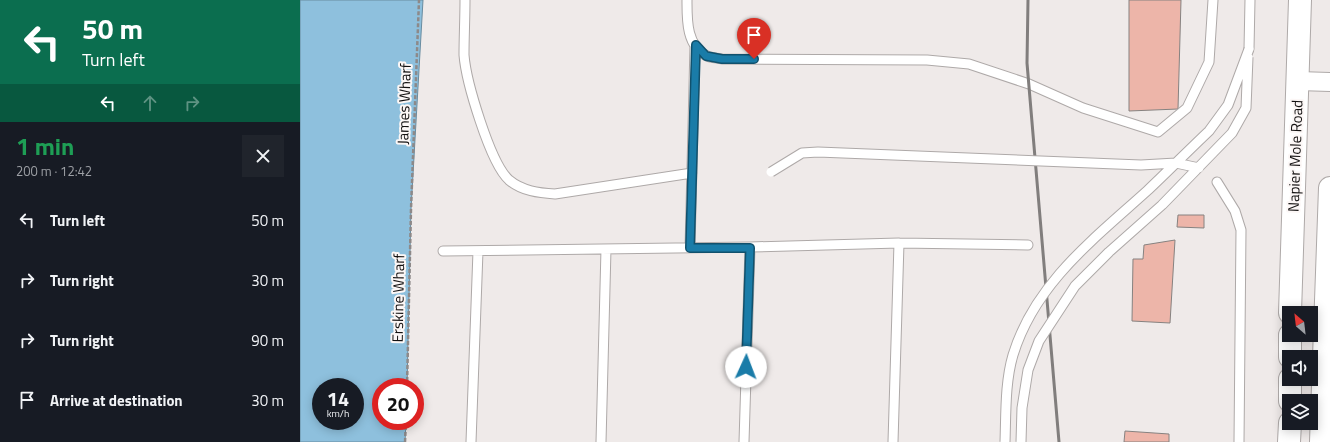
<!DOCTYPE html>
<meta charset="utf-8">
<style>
body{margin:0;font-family:"Titillium Web",sans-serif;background:#20242c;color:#f1f3f6;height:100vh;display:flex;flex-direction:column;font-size:15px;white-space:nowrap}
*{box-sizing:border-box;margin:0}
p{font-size:13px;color:#9ea1a6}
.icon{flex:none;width:22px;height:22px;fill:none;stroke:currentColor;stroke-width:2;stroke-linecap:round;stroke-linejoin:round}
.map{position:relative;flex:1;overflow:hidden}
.sheet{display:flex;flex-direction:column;background:#171b24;width:300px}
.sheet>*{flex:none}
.guide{background:#0b6e4f;color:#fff;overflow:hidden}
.needle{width:26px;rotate:332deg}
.controls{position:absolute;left:982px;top:306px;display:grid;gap:8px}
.controls a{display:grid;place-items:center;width:36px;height:36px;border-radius:0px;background:#171b24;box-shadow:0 2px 10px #0003;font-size:20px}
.speed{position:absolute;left:12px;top:378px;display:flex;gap:8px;font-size:20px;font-weight:700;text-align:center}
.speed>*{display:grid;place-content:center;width:52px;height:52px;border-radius:50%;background:#171b24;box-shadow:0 2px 10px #0003;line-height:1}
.speed small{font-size:10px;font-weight:400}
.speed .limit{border:6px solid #d22;background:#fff;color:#111}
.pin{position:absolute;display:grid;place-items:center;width:34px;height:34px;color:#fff;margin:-41px -17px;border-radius:50% 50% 50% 0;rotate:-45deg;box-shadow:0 0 4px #0007}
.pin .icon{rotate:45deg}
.me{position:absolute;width:44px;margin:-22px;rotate:2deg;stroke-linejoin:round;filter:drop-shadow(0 0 3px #0008)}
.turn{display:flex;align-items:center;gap:14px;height:84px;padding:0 16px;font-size:18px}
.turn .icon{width:52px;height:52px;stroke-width:2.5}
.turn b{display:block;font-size:28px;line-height:34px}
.lanes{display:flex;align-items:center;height:38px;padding:0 16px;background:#0003;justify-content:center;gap:20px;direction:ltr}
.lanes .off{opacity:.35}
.round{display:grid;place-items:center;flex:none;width:42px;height:42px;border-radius:0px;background:#20242c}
.overview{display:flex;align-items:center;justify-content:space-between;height:68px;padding:0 16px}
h1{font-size:24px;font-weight:700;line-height:30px;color:#1e9e55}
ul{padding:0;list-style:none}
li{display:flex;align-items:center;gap:12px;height:60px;padding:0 16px}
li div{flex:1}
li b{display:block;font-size:15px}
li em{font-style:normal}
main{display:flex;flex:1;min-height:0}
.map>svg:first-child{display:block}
.water{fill:#8ec0dd;stroke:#698ca0;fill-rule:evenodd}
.building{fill:#edb5a9;stroke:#868280}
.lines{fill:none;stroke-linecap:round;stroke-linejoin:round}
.service-casing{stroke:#aea9a8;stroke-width:11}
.minor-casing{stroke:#aea9a8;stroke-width:20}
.secondary-casing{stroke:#aea9a8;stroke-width:24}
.path{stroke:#8d8989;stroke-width:2.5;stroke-dasharray:4 2;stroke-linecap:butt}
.service{stroke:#fff;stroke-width:9}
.minor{stroke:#fff;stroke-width:18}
.secondary{stroke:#fff;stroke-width:22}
.rail{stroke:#817e7d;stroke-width:3}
.service-bridge-casing{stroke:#aea9a8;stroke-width:11;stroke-linecap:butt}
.service-bridge{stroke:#fff;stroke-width:9}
.route-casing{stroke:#11516d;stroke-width:10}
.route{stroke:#1a7ca8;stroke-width:7}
.labels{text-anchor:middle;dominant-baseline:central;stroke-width:4;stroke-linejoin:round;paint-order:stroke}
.street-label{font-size:15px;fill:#131111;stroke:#fcf7f6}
</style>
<main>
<section class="sheet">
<div class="guide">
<div class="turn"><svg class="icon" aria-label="left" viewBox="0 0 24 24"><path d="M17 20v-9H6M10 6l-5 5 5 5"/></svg><div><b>50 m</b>Turn left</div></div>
<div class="lanes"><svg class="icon" aria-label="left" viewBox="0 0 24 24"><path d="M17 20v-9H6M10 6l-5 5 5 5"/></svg><svg class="icon off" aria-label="ahead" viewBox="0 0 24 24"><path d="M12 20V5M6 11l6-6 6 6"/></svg><svg class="icon off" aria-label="right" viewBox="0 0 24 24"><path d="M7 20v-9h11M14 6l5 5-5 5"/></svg></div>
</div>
<div class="overview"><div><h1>1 min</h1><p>200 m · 12:42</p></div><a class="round"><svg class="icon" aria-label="close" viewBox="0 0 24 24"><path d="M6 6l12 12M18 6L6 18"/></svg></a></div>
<ul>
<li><svg class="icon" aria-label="left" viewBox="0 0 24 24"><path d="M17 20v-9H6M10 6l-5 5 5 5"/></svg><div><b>Turn left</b></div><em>50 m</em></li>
<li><svg class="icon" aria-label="right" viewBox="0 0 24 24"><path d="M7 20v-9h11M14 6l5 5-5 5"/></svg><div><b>Turn right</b></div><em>30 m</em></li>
<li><svg class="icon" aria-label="right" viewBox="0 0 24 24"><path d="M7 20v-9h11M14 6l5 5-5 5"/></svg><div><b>Turn right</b></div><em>90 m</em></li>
<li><svg class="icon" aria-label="arrive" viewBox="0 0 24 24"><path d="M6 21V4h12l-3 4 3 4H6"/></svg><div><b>Arrive at destination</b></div><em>30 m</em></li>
</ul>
</section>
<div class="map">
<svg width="1030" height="442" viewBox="0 0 1030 442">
<rect width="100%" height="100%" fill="#efeae9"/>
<path class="water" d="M0,0H123L111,209L107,387H81V421H106L105,442H0ZM21,387H55V421H21Z"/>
<path class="building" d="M829,0H881L878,109L829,111Z
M878,215H904V228L877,227Z
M875,240L870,323L832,321L833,259H843L844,245Z
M825,431L869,434V442H824Z"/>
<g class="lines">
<g class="service-casing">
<path id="service" d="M165,0C165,18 164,37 164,55C166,81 190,163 209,180C222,191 239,193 255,194L392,173
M387,0C387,19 386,46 407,56C411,58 418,58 422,59L627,60L669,64L729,84L783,108L858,132L887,108L909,62L913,0
M949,49L950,0
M917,182L935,211L941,230L939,442
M390,248L395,45
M143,251L450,247L599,243L728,245
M171,442L178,251
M301,442L306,249
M444,442L450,247
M593,442L599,243"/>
</g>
<g class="minor-casing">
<path id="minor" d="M998,81L1030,82"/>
</g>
<g class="secondary-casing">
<path id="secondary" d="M990,313L1000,0
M990,357V335
M990,401V379
M989,442L990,423
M1021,442L1030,188"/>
</g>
<path class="path" d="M107,387L111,209L119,0
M105,442L106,421"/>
<use href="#service" class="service"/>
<use href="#minor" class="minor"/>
<use href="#secondary" class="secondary"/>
<path class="rail" d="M728,0L727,63L759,442"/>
<g class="service-bridge-casing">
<path id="service-bridge" d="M471,172L502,153L518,152L841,165L876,163L899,168
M705,442C706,413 705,382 713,355C735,283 795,238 848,190C868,171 888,151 909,131L928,105L949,49
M721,442L722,408L728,370L739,341L775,286L809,252L862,205L932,133L946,108L948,57"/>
</g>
<use href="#service-bridge" class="service-bridge"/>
</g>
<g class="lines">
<g class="route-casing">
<path id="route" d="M446,367L450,248H390L396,45L406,56L422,59H454"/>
</g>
<use href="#route" class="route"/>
</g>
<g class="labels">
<g class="street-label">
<text transform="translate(104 104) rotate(-88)">James Wharf</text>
<text transform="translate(995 156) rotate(-88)">Napier Mole Road</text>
<text transform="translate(98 298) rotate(-89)">Erskine Wharf</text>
</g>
</g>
</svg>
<div class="controls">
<a><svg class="needle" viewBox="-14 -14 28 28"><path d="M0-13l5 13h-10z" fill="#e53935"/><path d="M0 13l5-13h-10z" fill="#9ea1a6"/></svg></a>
<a><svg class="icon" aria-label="sound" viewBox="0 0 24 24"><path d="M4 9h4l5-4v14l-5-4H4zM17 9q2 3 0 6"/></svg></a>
<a><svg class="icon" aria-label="layers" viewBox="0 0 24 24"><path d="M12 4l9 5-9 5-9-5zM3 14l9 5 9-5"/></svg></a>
</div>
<div class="speed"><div>14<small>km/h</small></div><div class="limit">20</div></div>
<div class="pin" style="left:454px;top:59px;background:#d93025"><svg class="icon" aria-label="arrive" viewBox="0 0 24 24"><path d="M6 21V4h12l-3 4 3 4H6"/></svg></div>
<svg class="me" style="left:446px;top:367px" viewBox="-20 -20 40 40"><circle r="19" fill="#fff"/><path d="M0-13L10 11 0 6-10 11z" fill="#1a7ca8"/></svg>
</div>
</main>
